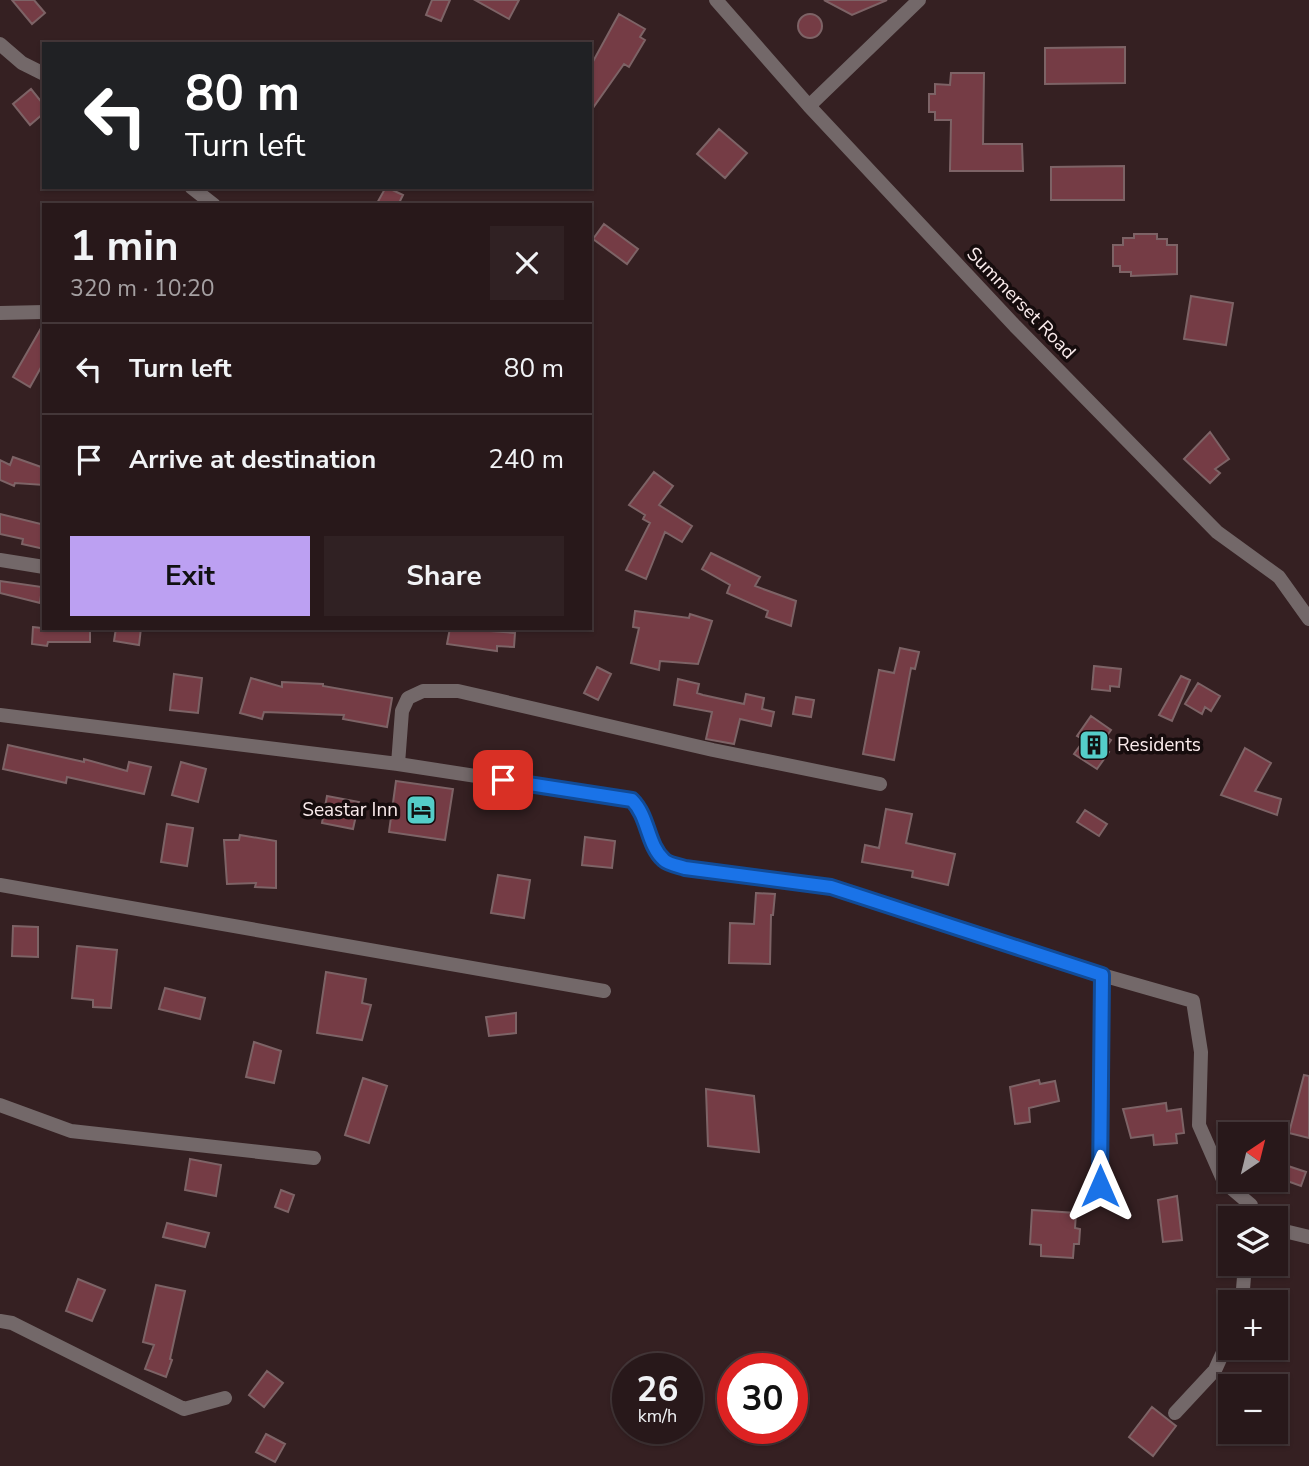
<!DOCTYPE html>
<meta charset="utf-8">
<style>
body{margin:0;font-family:"Nunito Sans",sans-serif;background:#302123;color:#f1f3f6;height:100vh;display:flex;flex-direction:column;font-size:26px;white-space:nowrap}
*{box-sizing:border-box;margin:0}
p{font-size:23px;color:#a5a0a2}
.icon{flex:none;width:38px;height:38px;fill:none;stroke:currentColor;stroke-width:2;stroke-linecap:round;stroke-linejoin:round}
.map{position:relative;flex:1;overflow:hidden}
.drawer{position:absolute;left:42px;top:203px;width:550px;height:427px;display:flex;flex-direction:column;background:#28181a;border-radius:0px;box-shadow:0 2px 5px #0004,0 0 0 2px #443739}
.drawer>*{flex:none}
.hud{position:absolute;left:42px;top:42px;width:550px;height:147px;border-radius:0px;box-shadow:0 2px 5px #0004,0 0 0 2px #443739;background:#202124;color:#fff;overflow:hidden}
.needle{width:46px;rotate:35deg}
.fabs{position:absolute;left:1218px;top:1122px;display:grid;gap:14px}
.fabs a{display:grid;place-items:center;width:70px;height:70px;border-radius:0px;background:#28181a;box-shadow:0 2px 5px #0004,0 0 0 2px #443739;font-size:35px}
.speed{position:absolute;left:612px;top:1353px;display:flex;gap:14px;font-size:35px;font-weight:700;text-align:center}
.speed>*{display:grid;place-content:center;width:91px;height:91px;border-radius:50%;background:#28181a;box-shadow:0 2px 5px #0004,0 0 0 2px #443739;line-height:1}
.speed small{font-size:18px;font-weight:400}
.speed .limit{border:10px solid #d22;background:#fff;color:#111}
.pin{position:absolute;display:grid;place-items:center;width:60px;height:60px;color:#fff;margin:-30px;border-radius:14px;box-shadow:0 4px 10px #0006}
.me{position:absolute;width:77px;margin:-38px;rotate:0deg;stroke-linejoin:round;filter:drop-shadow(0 0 5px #0008)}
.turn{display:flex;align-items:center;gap:24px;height:147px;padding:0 28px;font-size:32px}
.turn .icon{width:91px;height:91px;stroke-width:2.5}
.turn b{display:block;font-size:49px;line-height:60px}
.round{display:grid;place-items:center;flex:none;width:74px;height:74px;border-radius:0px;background:#302123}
.summary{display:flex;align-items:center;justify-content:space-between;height:119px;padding:0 28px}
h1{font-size:42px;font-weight:700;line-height:52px}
.button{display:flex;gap:14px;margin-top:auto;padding:14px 28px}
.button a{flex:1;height:80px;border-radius:0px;background:#bca0f2;color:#111;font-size:28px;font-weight:700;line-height:80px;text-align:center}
.button a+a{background:#302123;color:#f1f3f6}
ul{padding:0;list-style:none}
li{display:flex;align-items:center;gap:21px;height:91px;padding:0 28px;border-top:2px solid #443739}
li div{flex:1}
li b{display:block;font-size:26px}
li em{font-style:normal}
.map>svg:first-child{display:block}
.building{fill:#753c45;stroke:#7d6366;stroke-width:2}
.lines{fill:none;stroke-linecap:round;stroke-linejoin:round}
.minor{stroke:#736869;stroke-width:14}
.route-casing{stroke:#114b97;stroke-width:18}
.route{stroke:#1a73e8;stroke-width:12}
.labels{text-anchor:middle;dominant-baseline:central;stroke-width:7;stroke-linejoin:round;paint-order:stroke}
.street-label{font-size:19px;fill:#fbeced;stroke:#160c0d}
.poi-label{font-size:19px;fill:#fbeced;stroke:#160c0d;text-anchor:start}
</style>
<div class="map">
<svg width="1309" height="1466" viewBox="0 0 1309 1466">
<rect width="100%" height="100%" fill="#352022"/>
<path class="building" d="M12,0H34L45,13L32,24Z
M432,0H450L441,21L426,15Z
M475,0H519L509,19Z
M824,0H887L852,15Z
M798 26a12 12 0 1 1 24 0a12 12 0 1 1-24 0Z
M619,14L645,29L640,37L645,40L629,67L624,64L590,112V67Z
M1125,47V83L1045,84V48Z
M951,73H984L983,144H1022L1023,171H950L951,120H935V112H929V94H935V84L950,85Z
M31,89L44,105V113L30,125L13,104Z
M719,129L747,153L725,178L697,154Z
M1124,166V200H1051V167Z
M386,187L403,195L398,205H376Z
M604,224L638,249L627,264L593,239Z
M1134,234H1157V239H1167V245H1177V274L1131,276V272H1120V266H1113V245H1123V238H1134Z
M1191,296L1233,303L1226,345L1184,339Z
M44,323V362L30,387L13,377Z
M1210,432L1229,459L1215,469L1220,473L1210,483L1184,459Z
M13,457L44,468V485L15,483L14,486L0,480V460L10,465Z
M654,472L673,486L659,505L692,526L682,542L665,532L646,579L626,570L650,523L643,519L645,515L629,505Z
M0,514L41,524L44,549L22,544L23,539L0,534Z
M711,553L760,577L755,586L796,601L791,626L766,617L768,611L727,593L730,585L702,569Z
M0,581L42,587L40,603L0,593Z
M635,611L689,618L690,614L712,621L698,664L660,661L659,670L631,663L639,628L633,627Z
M33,627L68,631V628H90V642H48L47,646L32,644Z
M116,628H141L139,645L114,641Z
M450,628L515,633L514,647L497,646V651L447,644Z
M900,648L919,652L915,669L911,668L894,760L863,754L879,670L894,673Z
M1094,666L1121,669L1119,687L1110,686V691L1092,689Z
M597,667L611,674L598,700L584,693Z
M174,674L202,678L198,713L170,710Z
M1181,676L1190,680L1172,721L1159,715Z
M251,678L282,687V682L323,684V686L392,698L387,727L343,719L344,715L264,712L262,719L240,713Z
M678,679L699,684L697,693L703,695L744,704L746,694L764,698L762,709L774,712L771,726L740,719L734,744L706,739L712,712L674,705Z
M1198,683L1220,696L1211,711L1205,707L1202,714L1185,704Z
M796,697L814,700L811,717L793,714Z
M1091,716L1111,730L1106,737L1111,740L1105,749L1109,752L1097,769L1074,754L1084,740L1077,736Z
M8,745L84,762V759L127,771L129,762L151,767L144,794L67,777L66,783L3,769Z
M1245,748L1271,763L1255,791L1281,799L1277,815L1221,795Z
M181,762L206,769L198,802L172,795Z
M396,781L453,789L445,840L389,832Z
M327,796L359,802L353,829L322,823Z
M886,809L912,814L906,843L955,854L948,885L912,877L913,871L862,862L865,845L879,848Z
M1085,810L1107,824L1099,836L1077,822Z
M167,824L193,828L187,866L161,862Z
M240,835L276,841V888L255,887L256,883L227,884L224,840H239Z
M585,837L615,841L612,868L582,865Z
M498,875L530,880L524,918L491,913Z
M756,893L775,894L773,915H771L770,964L729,963L730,923L754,924Z
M13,926L38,927V957L12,956Z
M77,946L117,950L111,1008L93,1007V1000L72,998Z
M326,972L366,979L362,1003L371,1005L362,1040L317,1033Z
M165,988L205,998L200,1019L159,1009Z
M516,1013V1033L489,1036L486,1017Z
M254,1042L281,1051L274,1083L246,1077Z
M1304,1075L1309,1076V1138L1289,1133Z
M363,1078L387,1086L369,1143L345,1135Z
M1039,1080L1040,1084L1055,1081L1059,1101L1029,1108L1030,1122L1015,1124L1010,1087Z
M706,1089L754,1096L759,1152L708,1146Z
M1166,1103L1167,1111L1181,1109L1184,1133L1176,1134L1177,1143L1154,1145L1153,1135L1131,1138L1123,1109Z
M190,1159L221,1165L216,1196L185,1190Z
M1276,1162L1306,1172L1301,1186L1276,1177Z
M281,1190L294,1195L288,1212L275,1207Z
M1177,1196L1182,1240L1163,1242L1158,1200Z
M1032,1210L1076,1213L1075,1228L1080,1229L1079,1244H1074L1073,1258L1041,1256V1245L1030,1244Z
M167,1223L209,1233L205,1247L163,1237Z
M78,1279L105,1290L92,1321L66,1311Z
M156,1285L185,1291L170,1359L172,1360L166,1377L145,1369L154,1345L143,1342Z
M267,1371L283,1383L264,1407L249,1395Z
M1152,1407L1176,1426L1153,1456L1129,1437Z
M266,1434L285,1444L275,1462L256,1452Z"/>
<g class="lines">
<path class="minor" d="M716,0L809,106L1015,326L1217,532L1279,577L1309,619
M0,44L22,63L44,74
M809,106L919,0
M191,187L214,205
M0,313L44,312
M0,560L44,567
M0,715L398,764L632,800C649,817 647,845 664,860C668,864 679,865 685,868L831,887L1102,975L1193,1001L1201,1052L1199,1125L1224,1182L1251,1205L1249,1218
M398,764L402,711L408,698L423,691H458L713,750L880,784
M0,885L604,991
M0,1105L71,1131L314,1158
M1100,1186L1102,975
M1276,1229L1309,1237
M1242,1302L1245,1264
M0,1321L12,1323L184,1409L225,1398
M1175,1413L1215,1370L1230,1337"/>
</g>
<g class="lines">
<g class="route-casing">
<path id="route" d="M503,780L632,800C649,817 647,845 664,860C668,864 679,866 685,868L831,887L1102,975L1100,1186"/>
</g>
<use href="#route" class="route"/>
</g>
<defs>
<g id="building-square" transform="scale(1.575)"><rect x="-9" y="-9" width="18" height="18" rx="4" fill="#54cdc8" stroke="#160c0d"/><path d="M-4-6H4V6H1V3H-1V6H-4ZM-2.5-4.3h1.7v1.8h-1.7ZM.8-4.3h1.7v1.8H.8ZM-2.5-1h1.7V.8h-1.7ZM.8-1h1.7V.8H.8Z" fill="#111"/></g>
<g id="hotel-square" transform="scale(1.575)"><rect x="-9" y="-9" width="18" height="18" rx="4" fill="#54cdc8" stroke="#160c0d"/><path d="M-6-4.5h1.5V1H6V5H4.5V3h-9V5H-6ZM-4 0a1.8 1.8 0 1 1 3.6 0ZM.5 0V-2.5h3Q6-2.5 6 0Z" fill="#111"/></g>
</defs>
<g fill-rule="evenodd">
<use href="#building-square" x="1094" y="745"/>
<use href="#hotel-square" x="421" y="810"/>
</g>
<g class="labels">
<g class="street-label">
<text transform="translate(1021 303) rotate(46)">Summerset Road</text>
</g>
<g class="poi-label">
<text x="1117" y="745">Residents</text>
<text x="398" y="810" text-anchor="end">Seastar Inn</text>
</g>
</g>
</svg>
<div class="fabs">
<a><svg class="needle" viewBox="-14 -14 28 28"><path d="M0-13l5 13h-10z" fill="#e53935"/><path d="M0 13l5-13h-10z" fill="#a5a0a2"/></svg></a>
<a><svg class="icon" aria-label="layers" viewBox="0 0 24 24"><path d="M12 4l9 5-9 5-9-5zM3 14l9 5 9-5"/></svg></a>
<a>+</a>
<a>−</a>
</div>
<div class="speed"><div>26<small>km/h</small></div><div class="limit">30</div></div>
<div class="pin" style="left:503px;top:780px;background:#d93025"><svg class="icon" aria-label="arrive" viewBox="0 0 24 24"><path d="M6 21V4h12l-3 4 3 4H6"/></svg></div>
<svg class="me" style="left:1100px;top:1186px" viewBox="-20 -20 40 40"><path d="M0-17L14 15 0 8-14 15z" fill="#1a73e8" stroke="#fff" stroke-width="4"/></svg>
<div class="hud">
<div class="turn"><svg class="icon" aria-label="left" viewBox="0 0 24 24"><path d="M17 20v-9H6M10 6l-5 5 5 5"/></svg><div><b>80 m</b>Turn left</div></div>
</div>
<section class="drawer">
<div class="summary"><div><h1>1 min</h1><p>320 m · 10:20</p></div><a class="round"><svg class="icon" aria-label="close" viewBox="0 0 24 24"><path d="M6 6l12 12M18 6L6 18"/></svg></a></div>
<ul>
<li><svg class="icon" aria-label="left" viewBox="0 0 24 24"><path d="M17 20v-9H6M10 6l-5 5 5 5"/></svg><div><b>Turn left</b></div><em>80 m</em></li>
<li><svg class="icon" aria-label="arrive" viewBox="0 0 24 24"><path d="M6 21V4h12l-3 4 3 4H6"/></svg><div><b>Arrive at destination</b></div><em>240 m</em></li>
</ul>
<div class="button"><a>Exit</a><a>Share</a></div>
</section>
</div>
